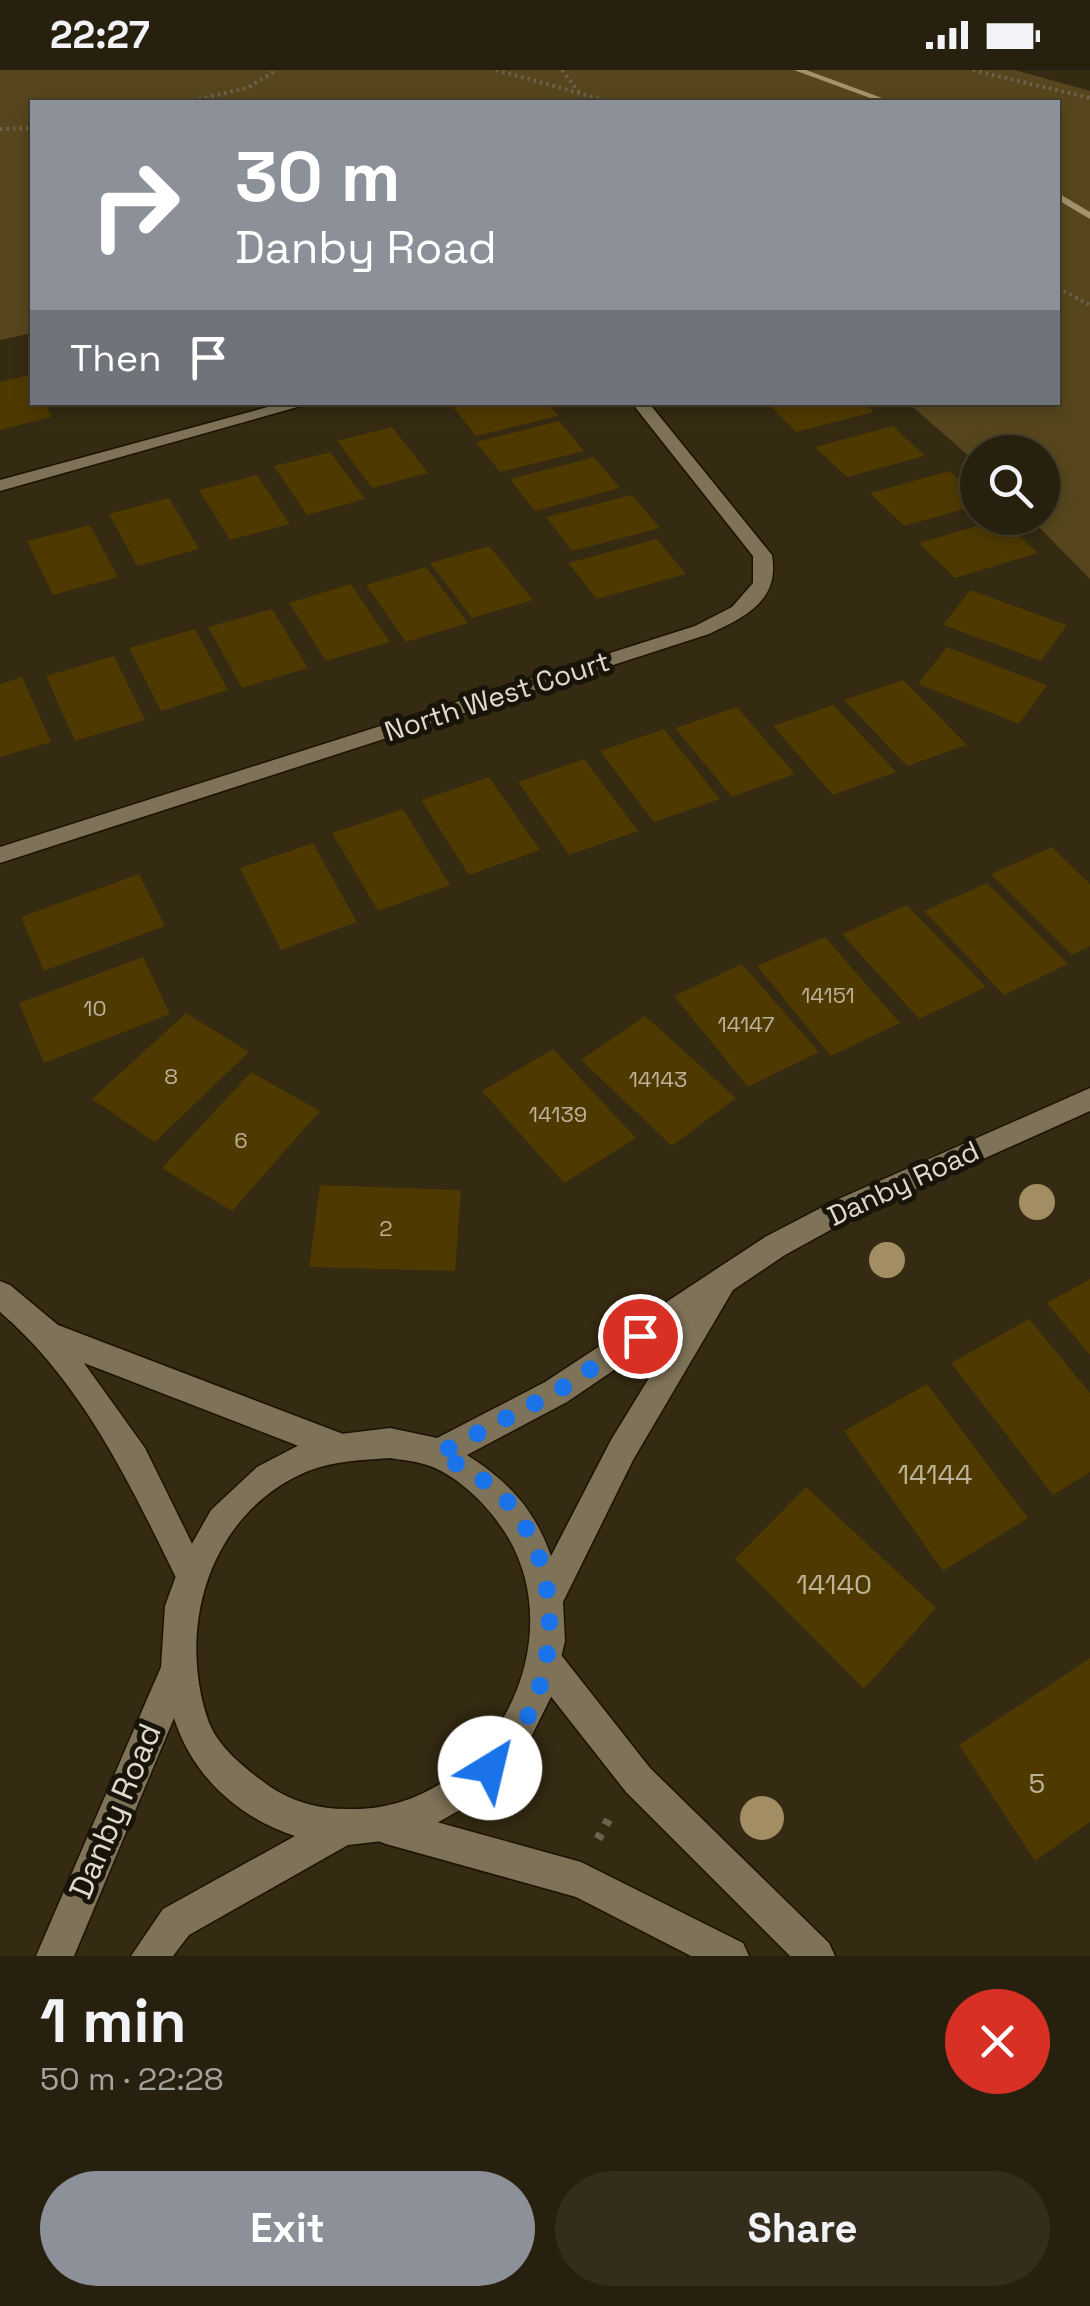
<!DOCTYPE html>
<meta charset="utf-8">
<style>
body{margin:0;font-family:"Space Grotesk",sans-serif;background:#342d1c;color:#f1f3f6;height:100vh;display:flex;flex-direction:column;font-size:38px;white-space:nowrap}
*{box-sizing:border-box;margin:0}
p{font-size:32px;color:#a5a39e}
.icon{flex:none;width:55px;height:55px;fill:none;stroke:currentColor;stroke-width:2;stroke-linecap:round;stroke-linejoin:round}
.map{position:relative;height:1886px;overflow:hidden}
.drawer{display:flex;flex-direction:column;background:#28200e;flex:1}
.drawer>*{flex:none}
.top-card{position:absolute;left:30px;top:30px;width:1030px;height:305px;border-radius:0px;box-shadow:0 5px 15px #0003,0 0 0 2px #443e2e;background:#8c9099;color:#fff;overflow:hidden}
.controls{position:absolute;left:960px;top:365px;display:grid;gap:20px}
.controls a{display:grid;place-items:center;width:100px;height:100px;border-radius:50%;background:#28200e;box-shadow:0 5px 15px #0003,0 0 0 2px #443e2e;font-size:50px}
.pin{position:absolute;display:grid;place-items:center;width:85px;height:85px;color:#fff;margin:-42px;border:5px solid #fff;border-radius:50%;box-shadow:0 2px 10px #0007}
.me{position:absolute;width:110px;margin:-55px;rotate:36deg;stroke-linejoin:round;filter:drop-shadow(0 0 8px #0008)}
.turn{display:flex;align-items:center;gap:35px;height:210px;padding:0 40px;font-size:45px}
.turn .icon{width:130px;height:130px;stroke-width:2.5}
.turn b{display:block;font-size:70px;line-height:85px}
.then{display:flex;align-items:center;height:95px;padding:0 40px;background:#0003;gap:20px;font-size:38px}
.round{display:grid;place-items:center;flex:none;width:105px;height:105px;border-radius:52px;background:#342d1c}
.head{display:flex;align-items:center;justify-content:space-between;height:170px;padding:0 40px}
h1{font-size:60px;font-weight:700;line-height:75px}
.cta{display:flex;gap:20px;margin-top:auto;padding:20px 40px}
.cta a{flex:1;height:115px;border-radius:60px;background:#8c9099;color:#fff;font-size:40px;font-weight:700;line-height:115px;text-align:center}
.cta a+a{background:#342d1c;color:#f1f3f6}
.status{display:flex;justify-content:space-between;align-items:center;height:70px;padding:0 50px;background:#28200e;direction:ltr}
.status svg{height:28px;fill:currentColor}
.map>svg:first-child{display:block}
.green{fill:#57461d}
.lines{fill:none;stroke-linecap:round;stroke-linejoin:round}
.stream{fill:#a4926b;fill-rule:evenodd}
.building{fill:#4e3900}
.minor-casing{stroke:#1c1200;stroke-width:3}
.tertiary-casing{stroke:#1c1200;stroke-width:3}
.path-far1{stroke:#6c624d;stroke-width:4;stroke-dasharray:2.5 4;stroke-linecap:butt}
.path{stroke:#6c624d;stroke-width:9;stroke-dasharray:6 10;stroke-linecap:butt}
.minor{fill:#7e7258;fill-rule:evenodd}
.tertiary{fill:#7e7258;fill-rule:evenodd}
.tree{fill:#a28e62}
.route{stroke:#1a73e8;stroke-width:18;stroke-dasharray:0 32.4}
.labels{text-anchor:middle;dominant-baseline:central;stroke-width:10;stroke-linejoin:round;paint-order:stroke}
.number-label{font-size:22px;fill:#bcb298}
.street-label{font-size:28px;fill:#e0dacb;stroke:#181409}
.near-number-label{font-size:28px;fill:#bcb298}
.near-street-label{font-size:32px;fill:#e0dacb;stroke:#181409}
</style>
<div class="status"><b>22:27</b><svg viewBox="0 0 49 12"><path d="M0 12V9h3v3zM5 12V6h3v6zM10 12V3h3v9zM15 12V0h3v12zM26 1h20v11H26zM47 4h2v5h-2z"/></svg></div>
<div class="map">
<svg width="1090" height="1886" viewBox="0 0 1090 1886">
<rect width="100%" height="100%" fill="#352a12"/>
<path class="green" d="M0,0H1015L1090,21V509L1030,448H1042V382H978L977,393L908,333L1058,332V32H32V263L0,270Z"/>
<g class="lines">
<path class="stream" d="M794,0H806L893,32H881Z
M1058,123L1090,142V149L1058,130Z"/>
</g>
<path class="building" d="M29,305L32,332H44L52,347L0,360V312Z
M471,332H547L558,346L476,366L453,337Z
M771,332H863L874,342L796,362L767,333Z
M559,351L584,381L500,402L476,372Z
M893,356L925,386L847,407L815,377Z
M392,357L428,403L372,418L337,371Z
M330,382L365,429L307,445L274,396Z
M594,387L620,418L535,441L510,409Z
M949,401L978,427V435L904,456L870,423Z
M257,405L290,454L230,470L199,420Z
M632,425L660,458L572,481L546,447Z
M169,428L199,479L137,496L109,444Z
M1001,449L1038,483L955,508L919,473Z
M90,455L118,507L53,525L27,471Z
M657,469L686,504L597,529L568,493Z
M489,476L533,530L472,548L430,493Z
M426,497L468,553L406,572L366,515Z
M351,514L390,572L326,591L289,533Z
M970,520L1067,555L1041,591L943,555Z
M272,539L308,598L242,618L208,557Z
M195,559L228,620L161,641L129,578Z
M947,577L1047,615L1019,654L918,614Z
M114,586L145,650L75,671L46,606Z
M22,607L51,672L0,687V614Z
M903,610L967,675L907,696L844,630Z
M833,635L896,702L833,725L773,656Z
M737,637L795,704L732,727L675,658Z
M664,659L720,729L654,752L600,681Z
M584,689L638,761L569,785L518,712Z
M489,707L540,780L469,805L421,730Z
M403,739L450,815L378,841L332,763Z
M313,773L357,852L281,880L240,798Z
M1052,777L1090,814V876L1072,885L991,804Z
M139,804L165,856L44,901L21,847Z
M987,813L1068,894L1004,925L924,841Z
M907,835L986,917L919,949L842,864Z
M825,867L900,953L831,986L757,896Z
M143,887L170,944L44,993L19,933Z
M742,894L819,982L748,1017L674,926Z
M186,943L249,982L155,1072L92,1029Z
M645,946L736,1028L672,1076L581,990Z
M553,979L636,1068L564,1113L482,1021Z
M251,1002L320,1041L232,1141L162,1098Z
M320,1115L461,1120L455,1201L309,1197Z
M1090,1209V1285L1047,1233Z
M1029,1249L1090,1323V1402L1053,1425L951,1293Z
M927,1314L1028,1448L943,1501L844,1361Z
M806,1417L936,1538L864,1619L735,1489Z
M1090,1588V1752L1035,1791L959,1675Z"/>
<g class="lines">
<g class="minor-casing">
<path id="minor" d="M286,332H315L0,421V410Z
M631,332H648L772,485C780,531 745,547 709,564L0,793V777L695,556L732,537L753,513V486Z
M0,1211L10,1215L58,1255L351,1367L355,1377L351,1387L340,1392L84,1293L145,1378L202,1494L207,1505L202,1516L191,1521L180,1516C132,1418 84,1314 0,1242Z
M546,1576L558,1581L650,1698L829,1873L835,1886H790L626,1722L534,1605L529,1593L534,1581Z
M386,1738L581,1792L743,1873L749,1886H691L576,1827L386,1774L373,1769L368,1756L373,1743Z"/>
</g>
<g class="tertiary-casing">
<path id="tertiary" d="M1090,1018V1041L854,1147L785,1185L733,1220L633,1390L563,1532L565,1571L552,1625L521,1687L481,1728L428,1758L391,1770L348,1775L189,1865L173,1886H131L163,1839L295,1766C237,1747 192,1705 174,1648L74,1886H36L161,1597L165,1536L180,1495L211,1440L257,1397L305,1372L341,1364L390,1358L437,1368L545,1312L765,1167L834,1131ZM682,1254L611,1370L551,1486C535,1440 508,1411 467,1385L567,1332ZM390,1388C402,1390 415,1391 427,1395C454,1404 481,1429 497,1451C583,1563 491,1744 347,1739C319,1739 292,1732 269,1716C246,1699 218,1678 208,1650C176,1556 210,1442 308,1401C333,1391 363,1390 390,1388Z"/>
</g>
<path class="path-far1" d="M496,0L611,32
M562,0L580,23
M973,0L1090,28
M186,32L247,18L277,0
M0,59L32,58
M1058,218L1090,235"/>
<path class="path" d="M598,1769L611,1745"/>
<use href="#minor" class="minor"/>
<use href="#tertiary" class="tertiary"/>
</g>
<g class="tree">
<circle cx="1037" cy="1132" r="18"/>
<circle cx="887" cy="1190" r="18"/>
<circle cx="762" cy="1748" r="22"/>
</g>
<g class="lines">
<path class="route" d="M490,1698C502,1682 518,1666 527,1648C560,1583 558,1496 512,1437C492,1412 465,1398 438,1384L556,1322L640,1266"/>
</g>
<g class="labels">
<g class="number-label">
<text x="828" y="925">14151</text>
<text x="95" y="938">10</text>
<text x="746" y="954">14147</text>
<text x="171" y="1006">8</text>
<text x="658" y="1009">14143</text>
<text x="558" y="1044">14139</text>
<text x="241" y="1070">6</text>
<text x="386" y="1158">2</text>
</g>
<g class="street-label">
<text transform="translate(497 626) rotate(-18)">North West Court</text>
<text transform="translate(903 1113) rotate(-25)">Danby Road</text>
</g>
<g class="near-number-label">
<text x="935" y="1404">14144</text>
<text x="834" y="1514">14140</text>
<text x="1037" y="1713">5</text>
</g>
<g class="near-street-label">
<text transform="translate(115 1741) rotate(-67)">Danby Road</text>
</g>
</g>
</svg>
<div class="controls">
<a><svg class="icon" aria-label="search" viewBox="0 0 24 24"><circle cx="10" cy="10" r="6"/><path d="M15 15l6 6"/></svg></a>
</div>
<div class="pin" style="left:640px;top:1266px;background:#d93025"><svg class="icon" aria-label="arrive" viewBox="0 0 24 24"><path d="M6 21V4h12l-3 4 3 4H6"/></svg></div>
<svg class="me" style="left:490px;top:1698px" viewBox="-20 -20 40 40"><circle r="19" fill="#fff"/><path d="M0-13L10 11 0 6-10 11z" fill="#1a73e8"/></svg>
<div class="top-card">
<div class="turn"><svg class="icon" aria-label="right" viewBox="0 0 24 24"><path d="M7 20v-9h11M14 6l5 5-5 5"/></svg><div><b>30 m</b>Danby Road</div></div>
<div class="then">Then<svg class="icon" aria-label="arrive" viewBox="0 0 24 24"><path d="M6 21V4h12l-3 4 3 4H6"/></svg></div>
</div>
</div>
<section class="drawer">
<div class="head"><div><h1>1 min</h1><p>50 m · 22:28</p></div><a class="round" style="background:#d93025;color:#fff"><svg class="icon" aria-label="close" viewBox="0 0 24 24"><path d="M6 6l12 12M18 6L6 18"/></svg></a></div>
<div class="cta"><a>Exit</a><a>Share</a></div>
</section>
